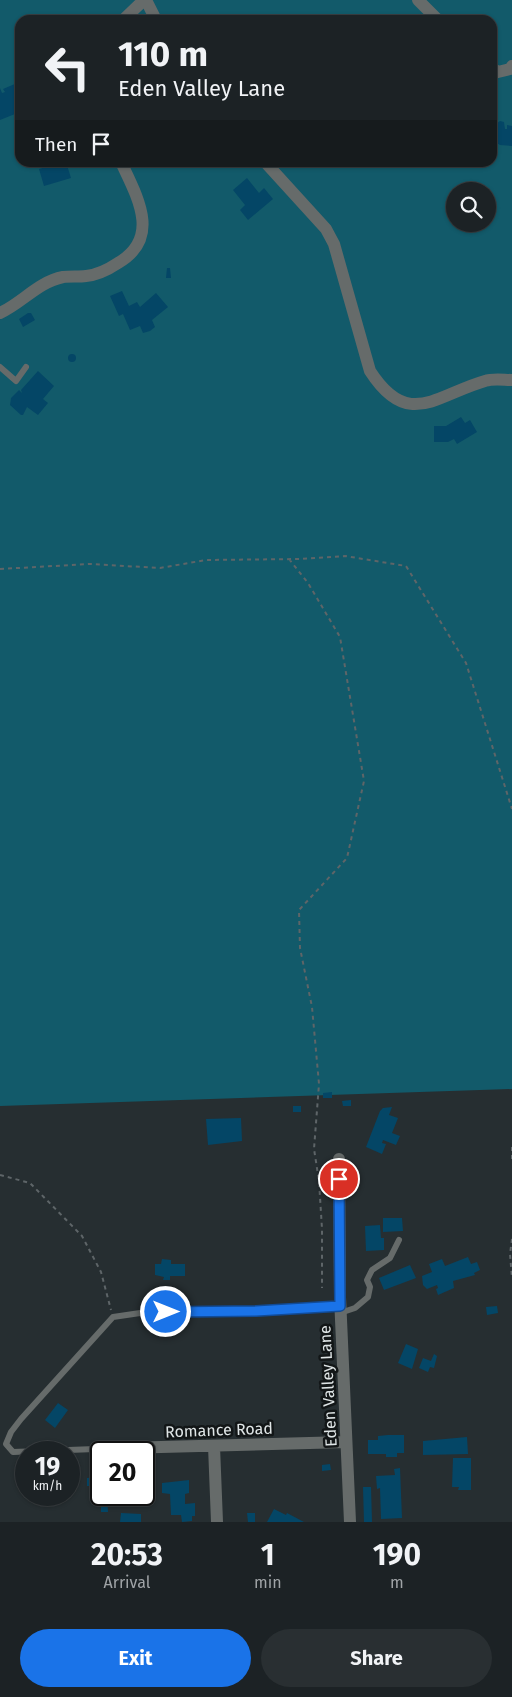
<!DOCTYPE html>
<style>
body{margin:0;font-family:"Fira Sans",sans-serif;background:#292f32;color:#f1f3f6;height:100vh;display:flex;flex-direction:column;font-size:19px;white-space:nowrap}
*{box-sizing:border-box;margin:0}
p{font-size:16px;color:#a0a4a7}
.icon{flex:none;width:28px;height:28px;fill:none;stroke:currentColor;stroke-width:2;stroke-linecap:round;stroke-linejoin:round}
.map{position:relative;height:1522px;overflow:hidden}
.panel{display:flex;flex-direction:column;background:#1c2225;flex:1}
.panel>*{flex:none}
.guide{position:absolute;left:15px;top:15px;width:482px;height:152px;border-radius:15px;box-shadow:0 1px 4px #0004,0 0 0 1px #3a3f42;background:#1c2225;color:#f1f3f6;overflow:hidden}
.fabs{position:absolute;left:446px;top:182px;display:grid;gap:10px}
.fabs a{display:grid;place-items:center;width:50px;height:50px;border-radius:50%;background:#1c2225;box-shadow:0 1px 4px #0004,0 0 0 1px #3a3f42;font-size:25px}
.speed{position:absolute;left:15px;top:1441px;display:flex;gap:10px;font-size:25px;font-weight:700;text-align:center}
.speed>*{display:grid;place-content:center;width:65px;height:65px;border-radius:50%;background:#1c2225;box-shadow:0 1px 4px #0004,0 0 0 1px #3a3f42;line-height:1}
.speed small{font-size:12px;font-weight:400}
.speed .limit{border:2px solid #111;border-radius:8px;background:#fff;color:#111}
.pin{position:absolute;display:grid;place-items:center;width:42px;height:42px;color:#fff;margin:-21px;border:2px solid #fff;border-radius:50%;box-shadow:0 1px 5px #0007}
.me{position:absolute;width:55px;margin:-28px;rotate:90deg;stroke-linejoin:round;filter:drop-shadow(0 0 4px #0008)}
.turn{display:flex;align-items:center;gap:18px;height:105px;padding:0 20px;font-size:22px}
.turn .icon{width:65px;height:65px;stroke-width:2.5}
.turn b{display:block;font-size:35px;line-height:42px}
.then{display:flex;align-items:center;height:48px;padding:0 20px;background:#0003;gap:10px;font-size:19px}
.eta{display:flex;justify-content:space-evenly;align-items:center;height:85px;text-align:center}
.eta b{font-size:30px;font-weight:700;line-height:35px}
.action{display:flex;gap:10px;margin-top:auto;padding:10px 20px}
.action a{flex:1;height:58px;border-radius:30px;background:#1a73e8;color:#fff;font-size:20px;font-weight:700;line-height:58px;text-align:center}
.action a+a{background:#292f32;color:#f1f3f6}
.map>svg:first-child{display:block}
.green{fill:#125a6a;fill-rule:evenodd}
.building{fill:#044666}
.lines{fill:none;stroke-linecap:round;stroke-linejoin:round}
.path{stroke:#5e6568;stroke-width:2;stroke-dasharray:4 4;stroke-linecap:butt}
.service{stroke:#666b6a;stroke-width:6}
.minor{stroke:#666b6a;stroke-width:12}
.route-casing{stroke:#114b97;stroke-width:12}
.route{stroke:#1a73e8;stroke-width:9}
.labels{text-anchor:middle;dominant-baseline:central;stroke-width:5;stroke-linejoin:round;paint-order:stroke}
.street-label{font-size:16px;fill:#dfe5e6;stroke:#121617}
</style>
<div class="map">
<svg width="512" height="1522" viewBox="0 0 512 1522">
<rect width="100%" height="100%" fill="#262e31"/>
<path class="green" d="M0,0H512V1089L0,1106ZM20,20H492V162H20ZM455,191H488V224H455Z"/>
<path class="building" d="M235,14L240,20H228Z
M17,83L20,87V112L0,120V88L2,93L5,92L3,89Z
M500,121L504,122L505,129H507V125L512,126V146L500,145L492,140V127Z
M52,162H66L71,178L44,186L39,169L53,165Z
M247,178L259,193L264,188L273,199L248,220L240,210L245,205L233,190Z
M167,268H170L171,278H166Z
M122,291L129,306L137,302L140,307L156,293L168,307L152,320L155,327L150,331L143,333L140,326L130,330L123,314L119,316L110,296Z
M28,313H31L35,320L23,327L19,319Z
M68 358a4 4 0 1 1 8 0a4 4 0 1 1-8 0Z
M38,371L54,386L43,399L48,403L38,415L27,407L23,415H21L10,405L11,398L19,390L22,393L21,390Z
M461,417L465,423L470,420L477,432L457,444L454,439L448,442H434V426H446Z
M332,1092V1098H323V1093Z
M351,1100V1106H343L342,1101Z
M293,1106H301V1112H293Z
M392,1107L389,1115L398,1118L392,1133L400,1136L396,1145L383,1140L382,1143L386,1144L382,1154L366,1147L380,1111L383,1108Z
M241,1118L242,1141L208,1145L206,1119Z
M383,1218H402L403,1231L383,1232Z
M380,1225L381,1238H384V1250L366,1251L365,1226Z
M468,1257L471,1264L477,1262L480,1270L474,1273L475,1275L453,1281L454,1288L438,1295L436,1289L438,1288L437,1285L427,1289L423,1285L422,1276L432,1272L429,1264L442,1259L445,1266Z
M162,1259L171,1260V1264H185V1276H170V1280H163L164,1277L155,1275V1264H161Z
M410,1265L416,1278L384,1290L379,1278Z
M497,1306L498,1313L487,1315L486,1307Z
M406,1344L418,1349L412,1369L398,1363Z
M434,1354L437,1356L434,1368L430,1367L428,1372L419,1368L423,1358L431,1361Z
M58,1403L68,1410L55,1428L45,1420Z
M388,1435H404V1453H397V1457H386V1454H368V1440H378V1436Z
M467,1437L468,1454L423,1455V1441Z
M453,1458H471V1490H458L459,1487H452Z
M330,1464L331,1470L322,1471V1465Z
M400,1468L402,1518L381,1519L380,1488L377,1489L376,1476L395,1475L394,1469Z
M96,1477V1486H87V1478Z
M189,1480V1493L185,1494V1504L195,1503V1516H192V1521L182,1522L181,1515H171L170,1494L162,1493V1483Z
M363,1487H371L372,1522H364Z
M101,1495H107L108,1512H101Z
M274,1509L286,1515L287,1513L304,1522H267Z
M121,1513L141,1514V1522H120Z
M247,1513H255V1522H248Z"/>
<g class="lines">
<path class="path" d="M289,559L308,583L340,637L364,781L347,858L299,910L300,948L312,1007L319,1084L314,1149L319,1181L322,1229V1288
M0,569L90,564L160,568L206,560L301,559L345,556L406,566L466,663L512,809
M512,1147V1160
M0,1175L30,1183L82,1236L101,1272L111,1310
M512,1239L510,1254L512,1278"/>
<path class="service" d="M0,367L16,381L26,367
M340,1313L355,1308L368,1297L370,1287L367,1280L372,1270L390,1258L399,1240
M123,1448L13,1452L6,1444L11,1432L21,1419L113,1317L147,1312L256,1311L340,1306"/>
<path class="minor" d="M146,0L156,20
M418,0L438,20
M123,20L144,0
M492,68L498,72L510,69L512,66
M265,162L326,229L334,244L370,371C408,430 436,395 485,381C493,378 504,380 512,380
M0,313C22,303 38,282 63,277C70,276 79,277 86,276C97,275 109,269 118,263C161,238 138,198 121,162
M339,1159L340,1297L350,1522
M214,1446L217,1522
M123,1448L346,1442"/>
</g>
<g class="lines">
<g class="route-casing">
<path id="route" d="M166,1312L256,1311L340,1306L339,1179"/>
</g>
<use href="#route" class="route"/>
</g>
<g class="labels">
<g class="street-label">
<text transform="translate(328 1386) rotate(-93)">Eden Valley Lane</text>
<text transform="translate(219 1430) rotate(-2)">Romance Road</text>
</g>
</g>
</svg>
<div class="fabs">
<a><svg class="icon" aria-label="search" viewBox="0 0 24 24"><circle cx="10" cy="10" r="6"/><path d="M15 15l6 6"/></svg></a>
</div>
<div class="speed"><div>19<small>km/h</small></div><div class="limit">20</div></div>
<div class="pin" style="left:339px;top:1179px;background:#d93025"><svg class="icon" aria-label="arrive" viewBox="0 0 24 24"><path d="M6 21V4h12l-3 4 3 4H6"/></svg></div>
<svg class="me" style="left:166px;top:1312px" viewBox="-20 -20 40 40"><circle r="17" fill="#1a73e8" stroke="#fff" stroke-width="3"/><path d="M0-11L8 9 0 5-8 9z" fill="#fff"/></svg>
<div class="guide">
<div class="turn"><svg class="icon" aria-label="left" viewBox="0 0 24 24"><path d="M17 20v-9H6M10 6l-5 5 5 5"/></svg><div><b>110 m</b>Eden Valley Lane</div></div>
<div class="then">Then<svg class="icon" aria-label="arrive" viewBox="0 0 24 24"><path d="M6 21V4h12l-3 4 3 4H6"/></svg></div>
</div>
</div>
<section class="panel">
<div class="eta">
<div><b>20:53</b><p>Arrival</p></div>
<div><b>1</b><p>min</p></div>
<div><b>190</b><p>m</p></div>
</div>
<div class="action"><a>Exit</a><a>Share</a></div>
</section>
